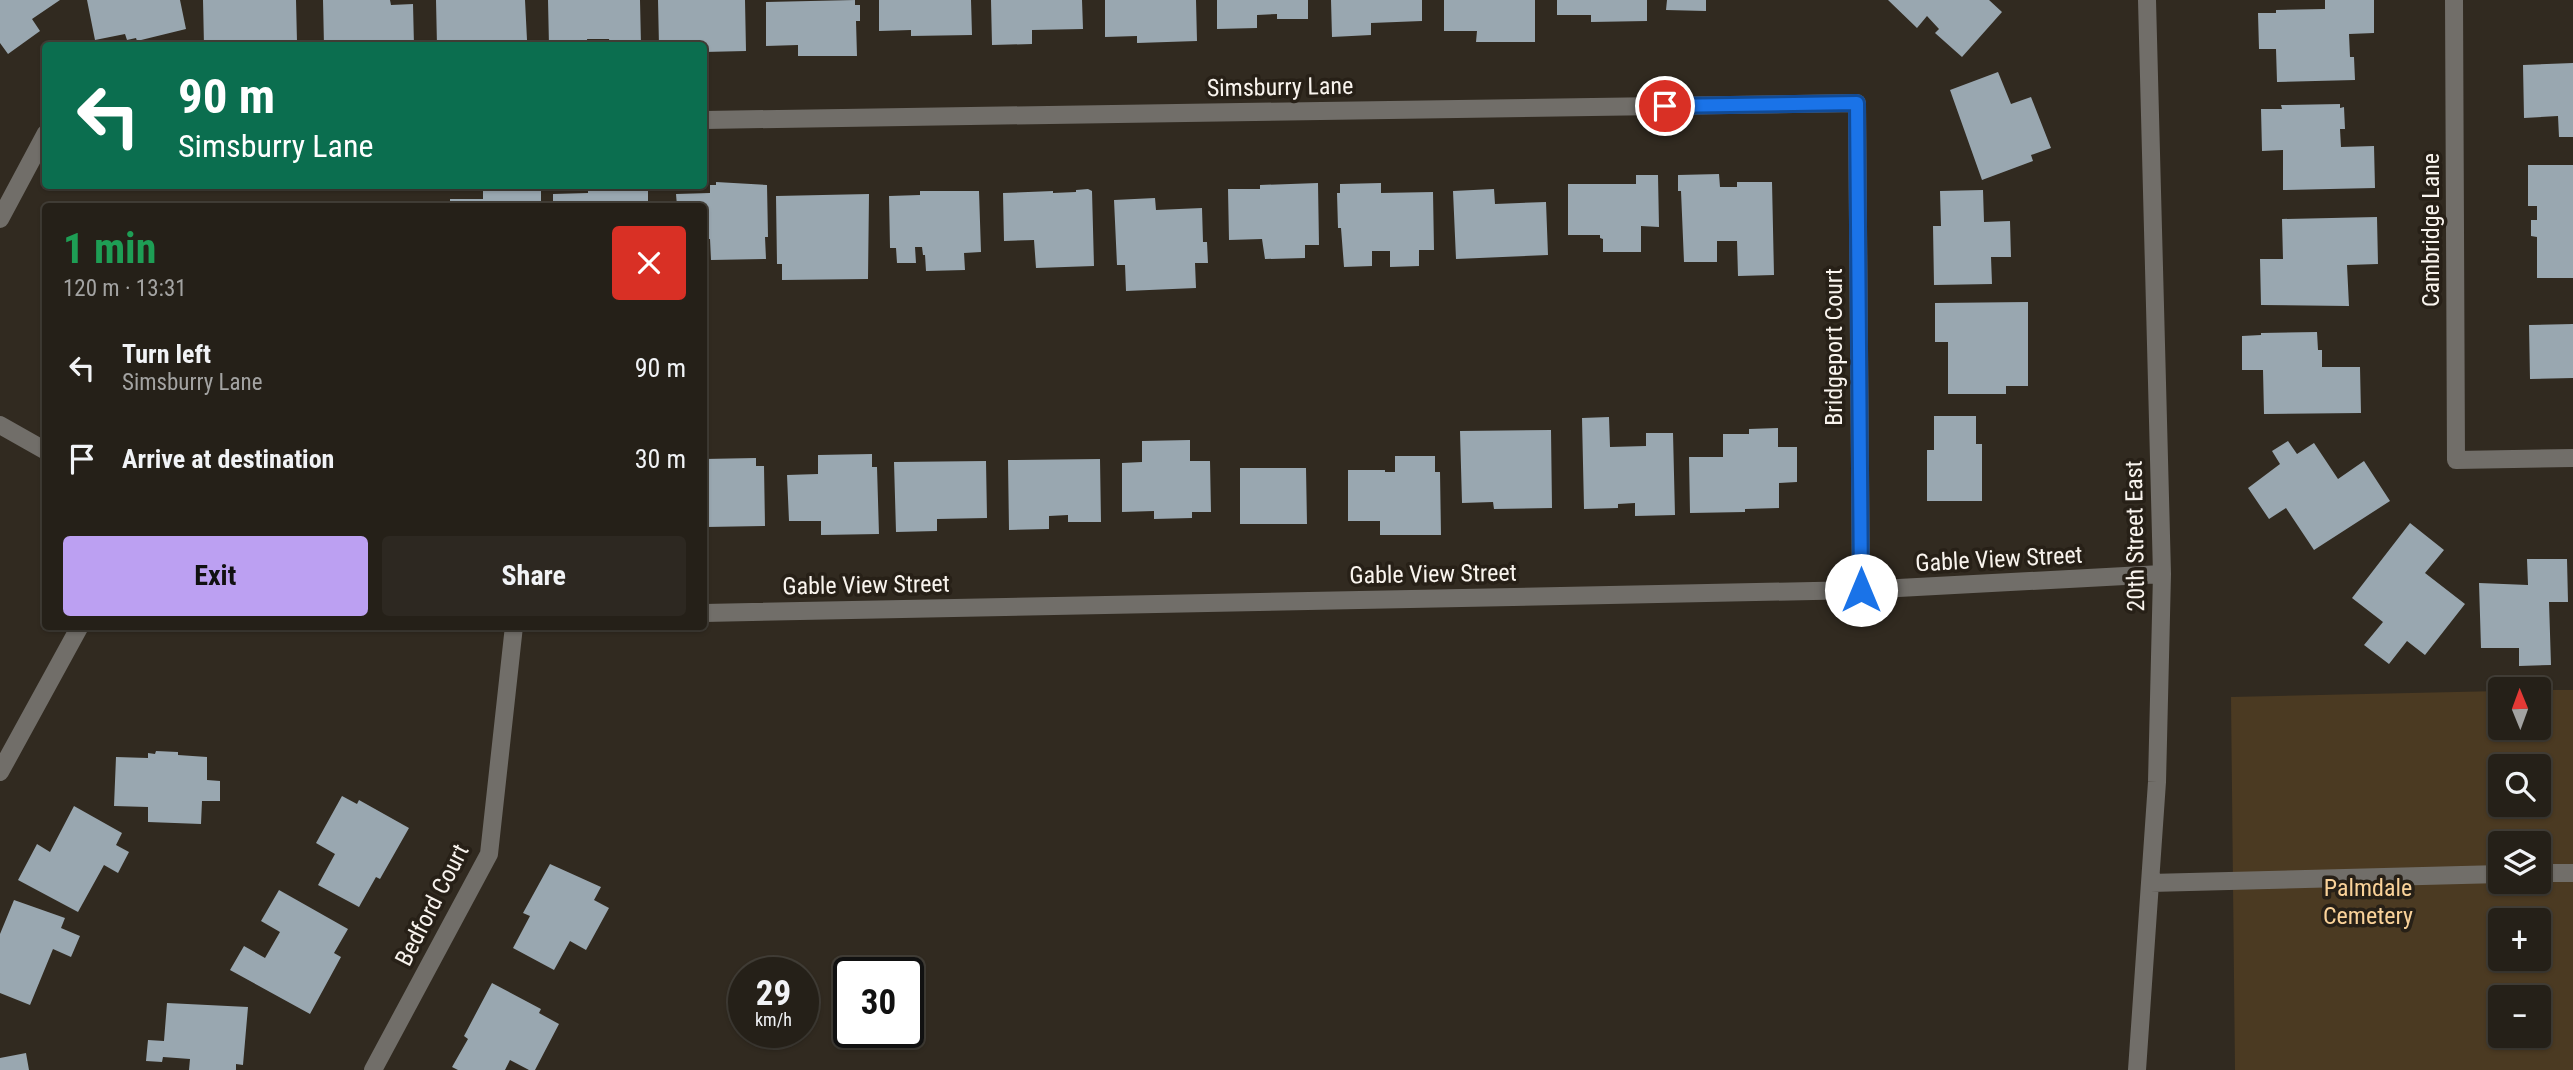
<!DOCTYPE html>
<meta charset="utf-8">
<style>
body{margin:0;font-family:"Roboto Condensed",sans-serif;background:#2d2821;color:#f1f3f6;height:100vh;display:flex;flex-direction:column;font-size:26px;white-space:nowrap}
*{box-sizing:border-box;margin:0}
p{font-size:23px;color:#a3a3a2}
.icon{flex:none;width:38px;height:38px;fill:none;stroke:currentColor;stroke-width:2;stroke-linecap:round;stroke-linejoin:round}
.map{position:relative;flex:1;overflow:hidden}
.panel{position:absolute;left:42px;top:203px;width:665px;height:427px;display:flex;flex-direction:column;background:#252018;border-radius:7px;box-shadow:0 2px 5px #0004,0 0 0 2px #423e37}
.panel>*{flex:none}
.guide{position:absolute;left:42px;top:42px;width:665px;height:147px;border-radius:7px;box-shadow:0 2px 5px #0004,0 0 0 2px #423e37;background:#0b6e4f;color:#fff;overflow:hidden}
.needle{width:46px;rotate:359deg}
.tools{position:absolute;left:2488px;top:677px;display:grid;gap:14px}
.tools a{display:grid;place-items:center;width:63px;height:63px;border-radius:7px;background:#252018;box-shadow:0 2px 5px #0004,0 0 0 2px #423e37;font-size:35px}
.speed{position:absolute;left:728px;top:957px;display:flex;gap:14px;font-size:35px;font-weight:700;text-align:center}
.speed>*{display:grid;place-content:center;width:91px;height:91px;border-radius:50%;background:#252018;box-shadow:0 2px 5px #0004,0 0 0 2px #423e37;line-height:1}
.speed small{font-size:18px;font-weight:400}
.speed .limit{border:4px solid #111;border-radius:10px;background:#fff;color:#111}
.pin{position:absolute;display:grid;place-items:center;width:60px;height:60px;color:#fff;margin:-30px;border:4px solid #fff;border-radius:50%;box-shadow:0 2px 7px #0007}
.me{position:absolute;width:77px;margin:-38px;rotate:0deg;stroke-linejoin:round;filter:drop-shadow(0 0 5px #0008)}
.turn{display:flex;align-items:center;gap:24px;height:147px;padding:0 21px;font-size:32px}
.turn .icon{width:91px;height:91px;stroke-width:2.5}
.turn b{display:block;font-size:49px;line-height:60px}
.round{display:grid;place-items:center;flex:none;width:74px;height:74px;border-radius:7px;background:#2d2821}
.summary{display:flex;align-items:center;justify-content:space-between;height:119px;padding:0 21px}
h1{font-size:42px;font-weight:700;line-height:52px;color:#1e9e55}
.button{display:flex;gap:14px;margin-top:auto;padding:14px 21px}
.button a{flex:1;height:80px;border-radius:7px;background:#bca0f2;color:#111;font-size:28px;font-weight:700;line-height:80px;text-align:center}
.button a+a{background:#2d2821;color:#f1f3f6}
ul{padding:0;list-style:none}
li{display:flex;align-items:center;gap:21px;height:91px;padding:0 21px}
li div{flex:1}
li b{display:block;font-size:26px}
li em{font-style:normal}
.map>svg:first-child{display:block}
.green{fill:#4b3a22;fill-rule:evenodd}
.building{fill:#99a7b0}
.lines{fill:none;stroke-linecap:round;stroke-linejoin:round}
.minor{stroke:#716e69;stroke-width:18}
.route-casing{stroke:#114b97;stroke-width:18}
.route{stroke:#1a73e8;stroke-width:12}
.labels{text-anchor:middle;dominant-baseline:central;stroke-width:7;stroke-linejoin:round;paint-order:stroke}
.street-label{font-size:24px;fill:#f9f4ee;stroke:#272017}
.park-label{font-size:24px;fill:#fad299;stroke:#272017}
</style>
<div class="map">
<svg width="2573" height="1070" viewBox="0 0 2573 1070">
<rect width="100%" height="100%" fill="#312a20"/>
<path class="green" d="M2539,690H2573V1070H2235L2231,697L2501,691V728H2539ZM2501,766H2539V805H2501ZM2501,844H2539V882H2501ZM2501,920H2539V959H2501ZM2501,998H2539V1036H2501Z"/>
<path class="building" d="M0,0H60L32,19L40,31L8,54L0,43Z
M87,0H180L186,29L137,41L136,38L127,40L125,34L95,40Z
M203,0H296L297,42L204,46Z
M323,0H390L391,5L413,4L414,46H324Z
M436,0H525L527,40L476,42V46H437Z
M548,0H640L641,45L610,46L609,39H587L588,46H549Z
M658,0H745L746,51L704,52V46H659Z
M855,0V5H860V21H856L857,56H798V45L766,46V2Z
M879,0H971L972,35L911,36V30L879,31Z
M991,0H1082L1083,29L1032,30V44L992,45Z
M1105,0H1196L1197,41L1137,43V36L1105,37Z
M1217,0H1308V19H1277V14L1257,15V28L1217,29Z
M1331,0H1422V21L1371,23V35L1332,37Z
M1444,0H1535V42H1476L1477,31H1444Z
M1557,0H1647V21L1591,22V15H1557Z
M1667,0H1706V11L1666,10Z
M1888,0H1989L2002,12L1962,57L1935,33L1939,29L1927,16L1917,28Z
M2325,0H2374V33L2349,34L2350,57H2354L2355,80L2277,82L2276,49H2259L2258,13H2276V10L2325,9Z
M2573,63V137H2559L2558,116L2524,118L2523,65Z
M1998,72L2011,104L2031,97L2051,148L2031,155L2033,161L1982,180L1950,90Z
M2340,104V108L2344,107L2345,129H2340L2341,147L2374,146L2375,188L2283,190V150L2262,151L2261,109H2282L2281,105Z
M2528,165H2573V278H2537V237L2531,236V220H2537V206H2528Z
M1719,174L1720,187H1737V182H1772L1774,275L1738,276L1737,241H1717V262H1684L1681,191H1678V175Z
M1636,175H1658L1659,227L1641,226V252H1603V239L1600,238V235H1568V184H1636Z
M716,182L767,185L768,237H765L766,259L711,260L710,239H704V206H677L676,194L710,193V185H716Z
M1318,183L1319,245H1305V258L1265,259L1262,239L1229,240L1228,189H1260V185Z
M1381,183V193L1433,192L1434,250H1419V266L1390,267V251H1372V266L1344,267L1341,228H1338L1337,193H1340V184Z
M588,186H648V206H553V194L588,193Z
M490,187L541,190V206H450V199H483V190H490Z
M1088,189L1092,191L1094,266L1036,268L1034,240L1004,241L1003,193L1053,191V193L1076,192V190Z
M1494,189L1495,204L1546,202L1548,255L1456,259L1453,191Z
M1983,190L1984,222L2010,221L2011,257H1991L1992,284L1934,285L1933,226H1941L1940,191Z
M920,191H979L981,252L964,253L965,270L926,271L925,255H923L922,247H915L916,263H897L896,248H890L889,196L920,195Z
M869,194L868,279L782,280V264H777L776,196Z
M1155,198L1156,210L1202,208L1203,242H1207L1208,263H1195L1196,288L1126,291L1125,265H1117L1114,200Z
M358,202H372V206H353Z
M393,202H406V204H412V206H384V204H393Z
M2377,217L2378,264L2347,265L2349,306L2261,305L2260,259H2283L2282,219Z
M2028,302V386H2006V394H1948V342H1935V303Z
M2573,324V378L2530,379L2529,325Z
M2317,332L2318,350H2322V367H2360L2361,413L2264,414L2263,370H2242V336L2261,335V333Z
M1934,416H1976V444H1982V501H1927V450H1934Z
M1609,417L1610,447L1646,446V433H1673L1675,515L1635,516V503L1618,504V508L1584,509L1582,418Z
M1778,428V447H1797V482L1779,483V508L1745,509V512L1690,513L1689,457H1723V434H1749V429Z
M1551,430L1552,508L1494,509L1493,502L1462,503L1460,431Z
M1190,440V461H1210L1211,512H1192V518L1154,519V511L1122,512V463L1142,462V441Z
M2288,441L2297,454L2314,443L2338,479L2364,461L2390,501L2314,550L2286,508L2269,519L2248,488L2280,464L2272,451Z
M872,454V467H877L879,534L821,535V521H789L787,475L818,474V455Z
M1395,456H1435V472H1440L1441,535H1380V521H1348V470H1385V472H1395Z
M756,458V466H764L765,526L706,527L705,521H704V459Z
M1100,459L1101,522H1068V515L1049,516V529L1009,530L1008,460Z
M986,461L987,518L937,519V531L896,532L894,462Z
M1240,468H1306L1307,524H1240Z
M2410,523L2444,550L2425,573L2465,604L2425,655L2407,641L2389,664L2364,645L2383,622L2352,598Z
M2527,559H2567L2568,602H2549L2551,665L2519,666V648H2481L2479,583L2528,585Z
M156,751L178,752V755L207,757V780L220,781V801H202L201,824L148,822V807L114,806L116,757L148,758V753L155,754Z
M342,796L357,804L359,800L409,828L380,879L376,877L359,907L318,885L335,854L316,843Z
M74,806L122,833L116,845L129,852L118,873L104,865L78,912L18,880L37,844L50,852Z
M550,864L601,887L594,900L609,908L586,950L570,941L554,970L513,948L530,916L523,913Z
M279,890L348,929L334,953L341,957L310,1014L230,970L244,946L265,958L280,932L261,921Z
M14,900L65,918L61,928L80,936L71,957L53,949L30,1005L0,993V934Z
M492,983L541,1009L539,1013L559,1024L535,1070H529L510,1060L505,1070H458L452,1067L468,1039L464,1036Z
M167,1003L248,1007L243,1065L236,1064V1070H189L190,1059L163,1057L162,1062L146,1061L148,1040L164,1041Z
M26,1053L29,1070H0V1058Z"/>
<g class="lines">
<path class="minor" d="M2454,0L2456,460L2573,458
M704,120L1857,103L1861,590
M0,219L46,133
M0,425L46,451
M704,613L1861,590L2162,574
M0,772L80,626
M2539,873H2573
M2150,883L2501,874
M373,1070L489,854L514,626
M2137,1070L2157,782L2162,574L2147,0"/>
</g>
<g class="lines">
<g class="route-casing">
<path id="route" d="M1665,106L1857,103L1861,590"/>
</g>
<use href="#route" class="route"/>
</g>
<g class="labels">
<g class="street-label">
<text transform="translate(1280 87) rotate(-1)">Simsburry Lane</text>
<text transform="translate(2431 230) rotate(-90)">Cambridge Lane</text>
<text transform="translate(1834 347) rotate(-90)">Bridgeport Court</text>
<text transform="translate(2135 536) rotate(-91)">20th Street East</text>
<text transform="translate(1999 559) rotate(-3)">Gable View Street</text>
<text transform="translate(1433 574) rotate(-1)">Gable View Street</text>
<text transform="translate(866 585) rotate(-1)">Gable View Street</text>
<text transform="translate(432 905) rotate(-63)">Bedford Court</text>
</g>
<g class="park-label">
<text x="2368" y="888">Palmdale<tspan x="2368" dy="28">Cemetery</tspan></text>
</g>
</g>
</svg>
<div class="tools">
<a><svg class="needle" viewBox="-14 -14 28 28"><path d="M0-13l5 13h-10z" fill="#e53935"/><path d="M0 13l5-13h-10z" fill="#a3a3a2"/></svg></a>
<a><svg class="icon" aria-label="search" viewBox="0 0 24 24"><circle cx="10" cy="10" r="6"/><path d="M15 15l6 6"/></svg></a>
<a><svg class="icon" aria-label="layers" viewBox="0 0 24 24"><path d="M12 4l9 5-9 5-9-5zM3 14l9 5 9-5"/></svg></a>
<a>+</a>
<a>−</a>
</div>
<div class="speed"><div>29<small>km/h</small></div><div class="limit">30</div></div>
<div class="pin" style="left:1665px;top:106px;background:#d93025"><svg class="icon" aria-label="arrive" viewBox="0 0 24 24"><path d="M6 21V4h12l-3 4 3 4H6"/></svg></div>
<svg class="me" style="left:1861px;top:590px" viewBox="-20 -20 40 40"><circle r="19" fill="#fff"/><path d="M0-13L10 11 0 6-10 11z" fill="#1a73e8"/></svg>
<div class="guide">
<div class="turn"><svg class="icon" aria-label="left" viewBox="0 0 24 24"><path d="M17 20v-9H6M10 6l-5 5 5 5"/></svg><div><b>90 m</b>Simsburry Lane</div></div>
</div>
<section class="panel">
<div class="summary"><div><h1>1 min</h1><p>120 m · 13:31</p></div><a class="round" style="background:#d93025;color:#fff"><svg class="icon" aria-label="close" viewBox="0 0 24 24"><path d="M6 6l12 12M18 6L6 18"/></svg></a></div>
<ul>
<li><svg class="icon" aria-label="left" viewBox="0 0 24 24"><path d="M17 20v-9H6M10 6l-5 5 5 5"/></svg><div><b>Turn left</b><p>Simsburry Lane</p></div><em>90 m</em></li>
<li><svg class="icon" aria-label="arrive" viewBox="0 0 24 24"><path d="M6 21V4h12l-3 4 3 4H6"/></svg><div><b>Arrive at destination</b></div><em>30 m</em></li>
</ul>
<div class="button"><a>Exit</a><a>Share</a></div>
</section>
</div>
